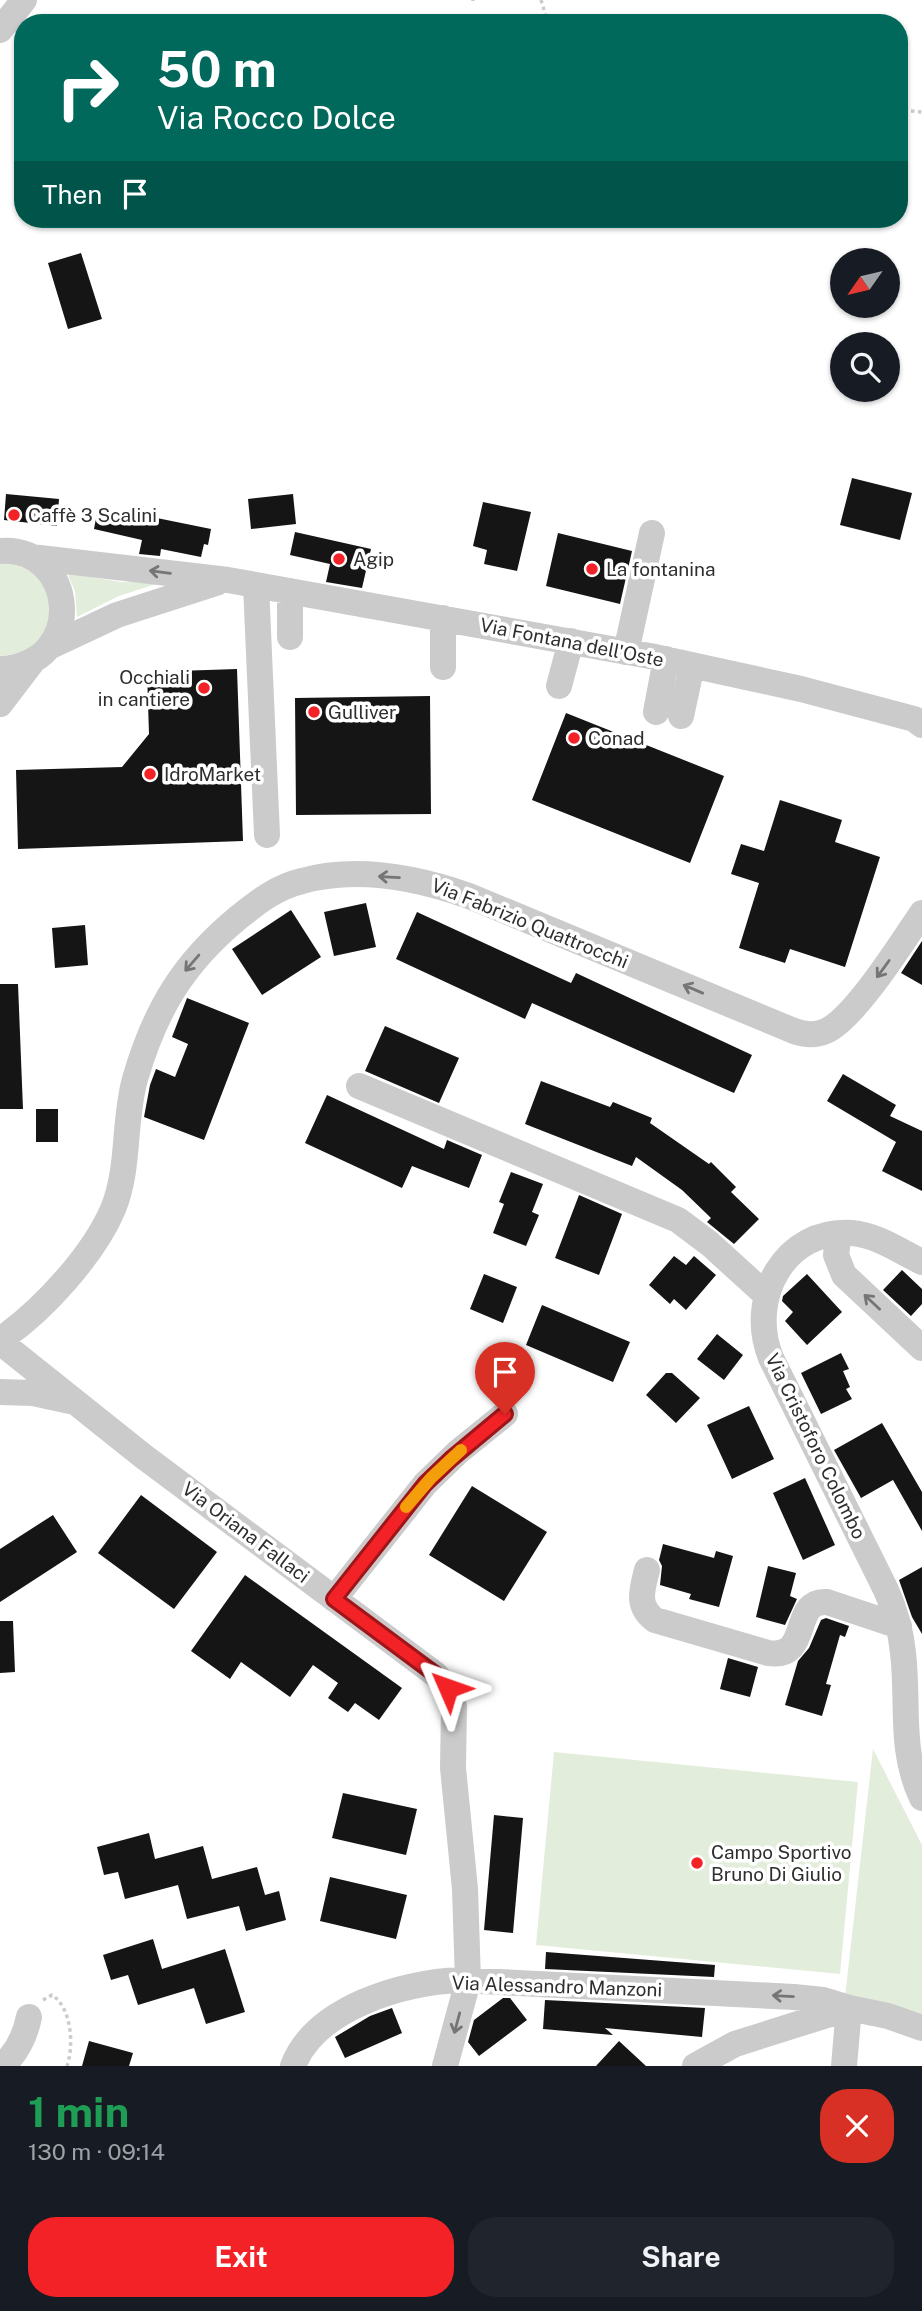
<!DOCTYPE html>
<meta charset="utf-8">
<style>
body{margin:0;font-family:"Public Sans",sans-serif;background:#20242c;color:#f1f3f6;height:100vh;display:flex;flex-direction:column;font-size:26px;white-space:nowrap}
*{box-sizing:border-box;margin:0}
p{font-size:23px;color:#9ea1a6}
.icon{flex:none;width:38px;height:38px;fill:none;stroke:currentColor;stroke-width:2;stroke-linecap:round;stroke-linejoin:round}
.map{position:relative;height:2066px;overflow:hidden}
.details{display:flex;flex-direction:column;background:#171b24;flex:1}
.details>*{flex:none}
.top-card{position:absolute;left:14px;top:14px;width:894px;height:214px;border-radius:28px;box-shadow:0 2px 5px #0004;background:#00695c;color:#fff;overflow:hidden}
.needle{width:46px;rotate:236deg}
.tools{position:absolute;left:830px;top:248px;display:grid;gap:14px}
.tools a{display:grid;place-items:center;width:70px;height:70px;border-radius:50%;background:#171b24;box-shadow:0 2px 5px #0004;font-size:35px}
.pin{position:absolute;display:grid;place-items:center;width:60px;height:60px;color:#fff;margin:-72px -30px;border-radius:50% 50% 50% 0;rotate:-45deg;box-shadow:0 0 7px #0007}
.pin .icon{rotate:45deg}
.me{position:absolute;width:77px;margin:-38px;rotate:313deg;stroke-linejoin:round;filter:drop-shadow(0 0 5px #0008)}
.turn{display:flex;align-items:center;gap:24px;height:147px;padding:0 28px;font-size:32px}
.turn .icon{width:91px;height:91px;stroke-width:2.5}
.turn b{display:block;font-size:49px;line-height:60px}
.then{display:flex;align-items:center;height:66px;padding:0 28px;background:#0003;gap:14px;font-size:26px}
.round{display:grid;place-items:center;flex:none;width:74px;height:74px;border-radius:28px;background:#20242c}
.headline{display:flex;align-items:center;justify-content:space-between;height:119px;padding:0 28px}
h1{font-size:42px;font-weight:700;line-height:52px;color:#1e9e55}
.primary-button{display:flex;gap:14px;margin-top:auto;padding:14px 28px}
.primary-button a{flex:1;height:80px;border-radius:28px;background:#f32226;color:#fff;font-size:28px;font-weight:700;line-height:80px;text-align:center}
.primary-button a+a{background:#20242c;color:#f1f3f6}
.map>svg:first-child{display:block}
.green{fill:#e3eddb}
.building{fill:#151515}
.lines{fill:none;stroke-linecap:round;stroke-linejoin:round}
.path{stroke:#cbcbcb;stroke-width:3.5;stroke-dasharray:3.5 3.5;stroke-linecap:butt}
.minor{stroke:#cbcbcb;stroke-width:26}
.oneway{stroke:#757575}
.route-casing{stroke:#9e1619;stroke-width:18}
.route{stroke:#f32226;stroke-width:12}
.slow{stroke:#f59e0b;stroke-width:12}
.poi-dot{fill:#f32226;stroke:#fff;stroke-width:2.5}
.labels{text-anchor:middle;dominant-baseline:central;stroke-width:7;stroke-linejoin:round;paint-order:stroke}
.poi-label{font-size:19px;fill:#2e2e2e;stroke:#fff;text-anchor:start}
.street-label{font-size:19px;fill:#2e2e2e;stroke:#fff}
</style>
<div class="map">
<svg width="922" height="2066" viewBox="0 0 922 2066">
<rect width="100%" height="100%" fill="#fff"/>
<path class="green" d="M0,561H6L35,571L52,597L49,629L26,652L0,656Z
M67,573L121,582H162L119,596L77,617L75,591Z
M873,1749L922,1845V2019L845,1997Z
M554,1752L858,1782L840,1974L536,1945Z"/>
<path class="building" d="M81,253L102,319L68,329L48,263Z
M852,478L912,493L900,540L840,525Z
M6,494L59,499L57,526L4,520Z
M293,494L296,524L251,529L248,499Z
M483,502L531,512L517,571L484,564L487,550L473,546Z
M97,513L146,524L147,516L211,529L208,545L204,544L201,557L161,549L160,556L139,554L142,540L94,529Z
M295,532L371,549L362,588L326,582L330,564L290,555Z
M558,533L632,551L620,604L546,586Z
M237,669L243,841L18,849L16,770L122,767L149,734L147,672Z
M430,696L431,814L296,815L295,698Z
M566,713L724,776L690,863L532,800Z
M780,800L842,820L835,842L880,857L845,967L790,949L785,963L739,948L759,883L731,874L741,844L764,851Z
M366,903L376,947L334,956L324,912Z
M291,910L321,957L262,995L232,949Z
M417,912L571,983L576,973L752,1055L734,1093L532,1003L525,1019L396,959Z
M85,925L88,965L55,968L52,928Z
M922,941V985L901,973Z
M0,984H18L23,1109H0Z
M187,998L249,1023L204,1140L144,1117L150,1085L156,1069L175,1077L188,1044L172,1037Z
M385,1026L459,1058L439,1103L365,1071Z
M843,1074L896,1105L890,1116L922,1131V1191L882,1171L896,1142L827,1101Z
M541,1081L610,1107L613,1102L652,1118L650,1123L709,1164L711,1162L736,1187L731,1192L759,1219L734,1244L707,1222L711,1218L682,1190L636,1157L632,1166L525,1124Z
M327,1095L444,1149L447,1140L482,1155L469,1188L412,1166L402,1188L305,1143Z
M36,1109H58V1142H36Z
M511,1172L543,1184L532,1212L539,1215L526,1246L493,1233L504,1204L499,1202Z
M579,1195L622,1214L599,1275L555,1258Z
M674,1256L686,1265L694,1256L716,1275L686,1310L674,1299L670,1304L649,1285Z
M902,1270L922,1289V1304L911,1316L883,1290Z
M484,1274L517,1287L503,1323L470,1309Z
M807,1274L842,1312L807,1345L785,1321L793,1312L782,1301L783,1296Z
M542,1305L630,1342L613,1382L526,1345Z
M717,1334L743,1355L724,1380L697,1359Z
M841,1353L849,1369L843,1371L850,1387L846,1389L852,1399L821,1414L801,1373Z
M666,1373H672L700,1398L676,1423L646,1395Z
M749,1406L774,1459L732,1479L707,1425Z
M882,1423L922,1492V1531L893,1480L861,1498L834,1450Z
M805,1478L835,1545L803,1560L773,1493Z
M472,1486L547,1532L504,1601L429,1555Z
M141,1495L217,1552L174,1609L98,1553Z
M53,1515L77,1552L0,1602V1549Z
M663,1544L714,1558L716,1551L733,1556L719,1607L689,1599L691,1594L660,1585L662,1566L659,1560Z
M768,1566L796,1573L790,1596L797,1599L785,1625L756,1617Z
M922,1567V1634L912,1617L899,1580Z
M245,1575L402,1688L379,1720L355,1703L348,1712L328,1698L338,1683L313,1665L290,1697L241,1662L230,1679L191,1651Z
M826,1618L849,1626L845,1637L840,1635L826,1684L831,1685L822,1716L785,1705L798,1661L809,1648L821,1620Z
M0,1621H13L15,1672L0,1673Z
M728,1658L758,1667L750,1697L720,1689Z
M343,1793L417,1809L406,1855L332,1838Z
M494,1815L523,1818L513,1933L484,1930Z
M149,1833L155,1859L203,1846L212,1879L257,1867L265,1895L279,1891L286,1920L246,1931L239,1906L187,1919L178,1885L125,1899L118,1872L104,1875L97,1847Z
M330,1877L407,1895L396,1939L320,1921Z
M153,1939L162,1969L225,1949L245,2012L206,2024L194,1988L138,2005L128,1975L111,1980L103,1955Z
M546,1952L715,1965L714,1977L545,1969Z
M503,1998H510L527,2020L479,2056L468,2042L474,2020Z
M545,2000L705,2008L702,2037L605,2028L613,2035L543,2029Z
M392,2008L402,2033L345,2058L335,2037L370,2016Z
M89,2041L133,2053L129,2066H82Z
M619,2041L646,2066H596Z"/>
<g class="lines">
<path class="path" d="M473,0V1
M541,0L548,23
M911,111L922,112
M43,2000L52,1995C72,2008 74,2046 67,2066"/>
<path class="minor" d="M0,30L24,0
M0,551C75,545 90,664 0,669
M31,557L228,580L650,656L801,689L914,719L922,725
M256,585L267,835
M290,591V637
M51,646L117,615L216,583
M626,652L652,533
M443,667V618
M559,686L571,641
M0,704L32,662
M656,712L666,659
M681,716L692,665
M359,1086L678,1220L710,1244L766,1295
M839,1234L836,1255L844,1275L922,1348
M922,1262C901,1252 877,1235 852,1233C784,1228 747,1299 771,1358L886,1590C895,1610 901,1631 903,1653C909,1703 899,1750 922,1798
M4,1337C44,1309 94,1254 113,1209C130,1168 123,1122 135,1079C155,1010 183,963 239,917C259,901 277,887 302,881C356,866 418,878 469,896L794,1031C805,1035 815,1036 826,1031C855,1018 903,941 922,913
M9,1349L143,1456L435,1674L448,1688L454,1707L453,1768L465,1889L468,1981L445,2066
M0,1392L33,1393L70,1401
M647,1570C642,1590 636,1606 655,1620L768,1653C812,1660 790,1599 827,1602L899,1626
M334,1599L425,1484L458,1452L505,1414
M2,2066C17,2053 25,2036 29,2017
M293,2066C315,2008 403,1982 460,1980L794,1997L823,2000L849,2008
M695,2066L735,2044L849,2008L888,2016L922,2028
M844,2066L849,2008"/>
</g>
<defs><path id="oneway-shaft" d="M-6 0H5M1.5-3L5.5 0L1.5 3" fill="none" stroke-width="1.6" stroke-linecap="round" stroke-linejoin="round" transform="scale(1.75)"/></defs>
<g class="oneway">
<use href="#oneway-shaft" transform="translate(160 572) rotate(-173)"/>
<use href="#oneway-shaft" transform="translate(389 877) rotate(-177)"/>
<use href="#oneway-shaft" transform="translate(192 963) rotate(131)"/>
<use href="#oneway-shaft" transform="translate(883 969) rotate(126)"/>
<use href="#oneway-shaft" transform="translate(693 989) rotate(-157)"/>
<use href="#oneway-shaft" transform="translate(872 1302) rotate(-137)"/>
<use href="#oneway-shaft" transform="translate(783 1996) rotate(-177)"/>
<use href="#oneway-shaft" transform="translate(457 2023) rotate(105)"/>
</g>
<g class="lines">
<g class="route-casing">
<path id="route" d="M448,1688L435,1674L334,1599L425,1484L451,1459L505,1414"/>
</g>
<use href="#route" class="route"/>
<path class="slow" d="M406,1507L431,1478L461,1450"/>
</g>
<g class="poi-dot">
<circle cx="14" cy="515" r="7"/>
<circle cx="339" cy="559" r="7"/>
<circle cx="592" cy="569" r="7"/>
<circle cx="204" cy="688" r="7"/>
<circle cx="314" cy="712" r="7"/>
<circle cx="574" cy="738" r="7"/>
<circle cx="150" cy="774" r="7"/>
<circle cx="697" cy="1863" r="7"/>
</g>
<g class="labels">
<g class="poi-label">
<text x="28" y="515">Caffè 3 Scalini</text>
<text x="353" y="559">Agip</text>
<text x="606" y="569">La fontanina</text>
<text x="190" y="677" text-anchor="end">Occhiali<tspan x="190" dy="22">in cantiere</tspan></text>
<text x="328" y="712">Gulliver</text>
<text x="588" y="738">Conad</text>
<text x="164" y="774">IdroMarket</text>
<text x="711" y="1852">Campo Sportivo<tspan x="711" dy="22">Bruno Di Giulio</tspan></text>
</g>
<g class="street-label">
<text transform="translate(572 642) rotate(11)">Via Fontana dell'Oste</text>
<text transform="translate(530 923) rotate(22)">Via Fabrizio Quattrocchi</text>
<text transform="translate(816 1446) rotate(64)">Via Cristoforo Colombo</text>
<text transform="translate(246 1532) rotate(37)">Via Oriana Fallaci</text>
<text transform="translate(557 1986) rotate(2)">Via Alessandro Manzoni</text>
</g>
</g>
</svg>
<div class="tools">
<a><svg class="needle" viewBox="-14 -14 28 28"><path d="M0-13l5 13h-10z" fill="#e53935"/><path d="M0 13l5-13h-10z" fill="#9ea1a6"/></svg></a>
<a><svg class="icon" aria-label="search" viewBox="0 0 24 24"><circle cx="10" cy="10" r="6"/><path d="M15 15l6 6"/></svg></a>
</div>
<div class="pin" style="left:505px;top:1414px;background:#d93025"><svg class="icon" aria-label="arrive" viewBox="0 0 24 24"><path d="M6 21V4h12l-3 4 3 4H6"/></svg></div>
<svg class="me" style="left:448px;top:1688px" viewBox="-20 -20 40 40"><path d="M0-17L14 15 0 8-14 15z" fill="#f32226" stroke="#fff" stroke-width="4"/></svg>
<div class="top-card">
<div class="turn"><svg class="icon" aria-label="right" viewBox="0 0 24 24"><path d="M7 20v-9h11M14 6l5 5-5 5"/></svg><div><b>50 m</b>Via Rocco Dolce</div></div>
<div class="then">Then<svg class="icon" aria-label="arrive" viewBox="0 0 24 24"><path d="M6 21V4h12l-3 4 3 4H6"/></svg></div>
</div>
</div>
<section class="details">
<div class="headline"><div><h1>1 min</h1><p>130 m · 09:14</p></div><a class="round" style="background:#d93025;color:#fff"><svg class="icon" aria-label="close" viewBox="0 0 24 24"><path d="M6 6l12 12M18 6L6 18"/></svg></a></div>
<div class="primary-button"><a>Exit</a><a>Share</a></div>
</section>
